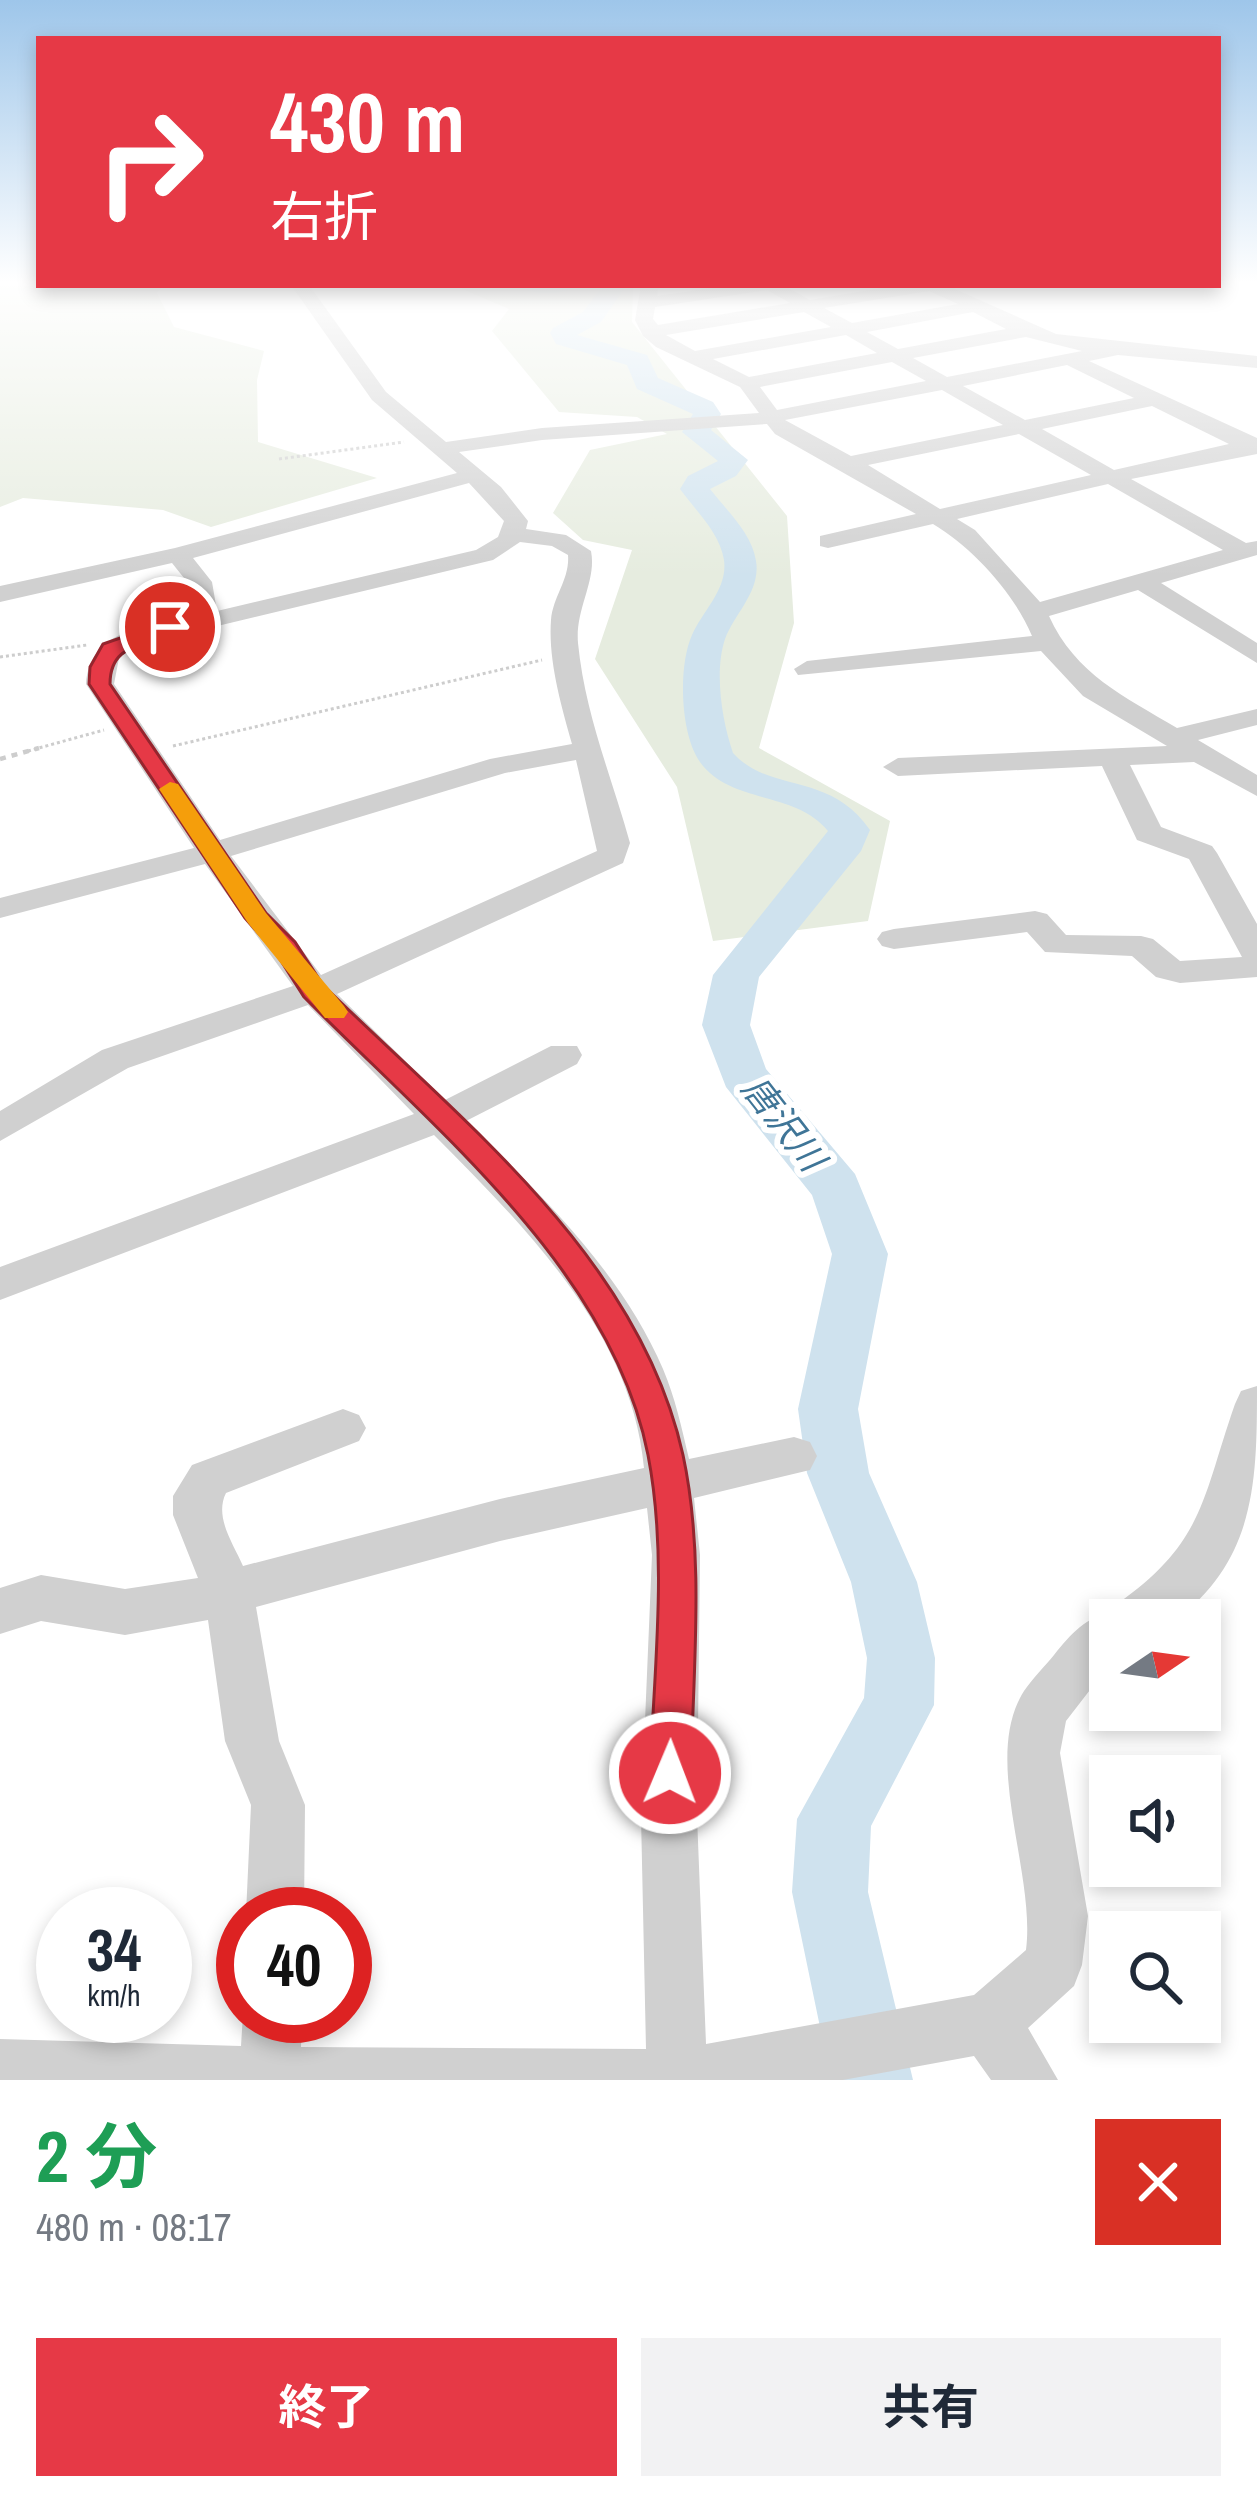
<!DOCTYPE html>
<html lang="ja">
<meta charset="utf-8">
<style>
body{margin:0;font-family:"Archivo Narrow","Noto Sans JP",sans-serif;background:#f2f2f3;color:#1f2937;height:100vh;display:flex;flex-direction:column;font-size:45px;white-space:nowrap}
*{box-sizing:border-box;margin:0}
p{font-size:39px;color:#747a83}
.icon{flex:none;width:66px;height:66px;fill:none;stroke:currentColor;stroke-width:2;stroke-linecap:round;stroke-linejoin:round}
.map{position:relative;height:2080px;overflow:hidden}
.sheet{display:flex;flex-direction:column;background:#fff;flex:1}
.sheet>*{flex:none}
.top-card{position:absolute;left:36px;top:36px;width:1185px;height:252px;border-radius:0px;box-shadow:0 6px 18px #0003;background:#e63946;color:#fff;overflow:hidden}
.needle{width:78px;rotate:77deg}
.buttons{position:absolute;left:1089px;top:1599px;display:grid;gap:24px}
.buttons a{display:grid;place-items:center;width:132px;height:132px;border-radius:0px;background:#fff;box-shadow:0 6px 18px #0003;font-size:60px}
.speed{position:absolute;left:36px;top:1887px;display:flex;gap:24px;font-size:60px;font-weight:700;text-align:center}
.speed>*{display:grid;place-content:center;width:156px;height:156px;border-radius:50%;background:#fff;box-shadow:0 6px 18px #0003;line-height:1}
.speed small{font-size:30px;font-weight:400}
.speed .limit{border:18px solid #d22;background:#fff;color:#111}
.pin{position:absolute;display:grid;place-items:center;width:102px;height:102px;color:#fff;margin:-51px;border:6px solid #fff;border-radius:50%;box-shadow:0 3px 12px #0007}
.me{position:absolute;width:132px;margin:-66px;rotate:1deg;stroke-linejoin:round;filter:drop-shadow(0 0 9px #0008)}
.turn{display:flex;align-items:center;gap:42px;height:252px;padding:0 36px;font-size:54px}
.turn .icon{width:156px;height:156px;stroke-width:2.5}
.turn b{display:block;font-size:84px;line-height:102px}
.round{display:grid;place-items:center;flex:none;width:126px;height:126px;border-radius:0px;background:#f2f2f3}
.summary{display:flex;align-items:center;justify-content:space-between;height:204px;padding:0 36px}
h1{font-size:72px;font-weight:700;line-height:90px;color:#1e9e55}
.button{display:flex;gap:24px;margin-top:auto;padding:24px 36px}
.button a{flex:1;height:138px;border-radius:0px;background:#e63946;color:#fff;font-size:48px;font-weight:700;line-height:138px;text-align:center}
.button a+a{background:#f2f2f3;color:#1f2937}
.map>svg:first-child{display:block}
.green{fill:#e6ecdf}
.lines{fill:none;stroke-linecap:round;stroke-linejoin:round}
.river{fill:#cfe2ee;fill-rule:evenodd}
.path-far1{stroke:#cdcdcd;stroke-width:3;stroke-dasharray:3 3;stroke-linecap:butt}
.path{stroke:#cdcdcd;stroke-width:4.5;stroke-dasharray:6 6;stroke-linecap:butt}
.minor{fill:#d0d0d0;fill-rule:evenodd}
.route{fill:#e63946;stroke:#96252e;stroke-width:3}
.slow{fill:#f59e0b}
.labels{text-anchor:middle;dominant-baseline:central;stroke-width:12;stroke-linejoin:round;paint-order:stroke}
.water-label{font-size:36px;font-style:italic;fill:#3f7597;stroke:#fff}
</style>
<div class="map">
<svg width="1257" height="2080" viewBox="0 0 1257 2080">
<rect width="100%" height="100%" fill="#fff"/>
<path class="green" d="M0,285H164L157,293L174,327L264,351L257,380L258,442L377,478L211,527L163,510L23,498L0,507Z
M453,285H633L632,322L787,516L794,623L759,748L890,821L868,921L713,941L677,787L595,659L632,550L583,540L553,513L590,450L667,434L637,417L559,412L492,331L509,309Z"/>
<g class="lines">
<path class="river" d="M516,285H579C565,296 530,296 516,285Z
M603,285H627L601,322L577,335L647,355L658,378L713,402L721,414L711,430L748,460L736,476L710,489C726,510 752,533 756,561C761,591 735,613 725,639C714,672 722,721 733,753C770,794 829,771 870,830L861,851L759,977L750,1025L766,1069L855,1174L888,1254L858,1409L869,1473L917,1582L935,1658L934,1705L871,1826L868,1892L913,2080H831L792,1892L797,1819L864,1698L867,1658L851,1582L807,1473L798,1409L832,1254L812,1195L726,1087L702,1025L713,975L828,831C795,790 731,805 700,762C680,734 678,666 692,635C703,610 728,589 724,560C720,533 695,510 680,489L688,476L718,461L682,432L693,414L637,389L627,365L556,344L550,333L553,328L583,312Z"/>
<path class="path-far1" d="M279,459L404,442
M0,657L87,645
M173,746L542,660
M28,751L104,730"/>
<path class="path" d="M0,759L39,748"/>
<path class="minor" d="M291,285H309L386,392L446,442L542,428L759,413L740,387L656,347L643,336L635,320L641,285H659L657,296L732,285H783L810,300L900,285H946L1056,334L1257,356V368L1118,355L1089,361L1257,438V454L1131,479L1246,543L1257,541V555L1161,583L1257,643V663L1138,590L1049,616C1075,674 1125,697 1177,728L1257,709V725L1198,740L1257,775V796L1194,762L1130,765L1161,827L1212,846L1217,853L1257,924V977L1180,983L1156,977L1132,956L1045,952L1027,932L894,949L882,946L877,939L882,932L894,929L1035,911L1047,914L1066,935L1141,936L1153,939L1180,961L1242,957L1189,859L1137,840L1102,766L898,776L883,767L898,758L1167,746L1083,696L1041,651L798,675L794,669L807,661L1032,636C1014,593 973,548 933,524L828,548L820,546V536L916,514L775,434L767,424L542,440L459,452L501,487L528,521L526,529L566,535L591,551C597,581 575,609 578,643C585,714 611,775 630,843L623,863L337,994L445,1100L551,1046H577L582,1055L577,1064L466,1121C540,1194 621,1271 663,1369C675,1397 682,1429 689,1459L794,1437L810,1442L817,1456L810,1470L694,1498L700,1555L697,1816L706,2044L974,1995L1026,1950C1036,1872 981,1759 1024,1691C1033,1678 1045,1666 1054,1655C1071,1634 1086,1616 1113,1613L1117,1604C1205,1542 1202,1498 1235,1404L1241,1391L1257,1386C1257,1477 1257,1560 1175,1620H1110V1664L1066,1721L1060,1753L1088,1916L1082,1965L1074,1986L1028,2028L1058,2080H991L974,2056L843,2080H0V2039L241,2046L243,2014L302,2016L301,2047L646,2049L641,1816L652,1555L647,1508L500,1541L256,1607L279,1741L305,1805L304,1914H246L251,1805L225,1741L208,1620L125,1635L41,1621L0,1634V1588L41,1575L125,1589L198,1578L173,1515V1496L192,1465L343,1409L359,1415L366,1428L359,1441L226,1493C214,1517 233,1543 243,1566L500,1499L644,1468C632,1332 525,1227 434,1135L0,1300V1267L414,1114L308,1005L128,1068L0,1141V1111L102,1050L293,986L205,864L0,918V898L194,848L86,684C90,628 148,627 192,616L188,583L172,563L0,602V586L175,548L457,473L372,400ZM767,290L790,303L658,325L653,319L655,307ZM929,291L958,304L852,323L824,308ZM804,312L831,327L695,351L666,335ZM973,312L1006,329L898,349L867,332ZM846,335L877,353L749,377L713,359ZM1026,337L1082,351L947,377L913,358ZM892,362L926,381L777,410L760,387ZM1067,365L1134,398L1025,420L963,386ZM942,390L1003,425L851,456L785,420ZM1152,406L1229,444L1114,470L1042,429ZM1019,434L1091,475L940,509L868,465ZM469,483L504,521L498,537L476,550L217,611L212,582L193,558ZM1108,484L1223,550L1040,602L975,530L957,519ZM520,542L552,546L568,555C570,579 553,596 551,620C548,660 561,705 572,744L490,759L220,840L114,684L119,658L134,646L493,560ZM576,760L597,851L321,975L231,856L505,773Z"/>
</g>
<linearGradient id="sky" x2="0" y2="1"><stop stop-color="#9ec6ea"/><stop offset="0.49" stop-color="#fff"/><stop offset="1" stop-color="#fff" stop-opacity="0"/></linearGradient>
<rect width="1257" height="576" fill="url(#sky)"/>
<path class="route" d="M163,623L180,627C152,648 110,639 110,684L266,913L295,942L323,985C461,1121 639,1256 683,1455C705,1557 693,1669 691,1773L685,1787L670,1793L656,1787L650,1773C654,1669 668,1558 648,1455C612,1270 432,1127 304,997L276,953L245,918L89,684L90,667L103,644Z"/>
<path class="slow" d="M170,782L178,784L266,913L344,1006L348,1012L344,1018H325L248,923L159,789Z"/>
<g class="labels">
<g class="water-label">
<text transform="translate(784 1123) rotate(52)">唐沢川</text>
</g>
</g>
</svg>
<div class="buttons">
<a><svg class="needle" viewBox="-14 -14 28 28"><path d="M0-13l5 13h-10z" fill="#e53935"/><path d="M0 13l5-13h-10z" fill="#747a83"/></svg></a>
<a><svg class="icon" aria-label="sound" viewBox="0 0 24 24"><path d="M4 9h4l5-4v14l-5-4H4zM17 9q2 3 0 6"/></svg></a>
<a><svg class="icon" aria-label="search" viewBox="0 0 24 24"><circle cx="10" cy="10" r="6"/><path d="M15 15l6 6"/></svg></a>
</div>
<div class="speed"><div>34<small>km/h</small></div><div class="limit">40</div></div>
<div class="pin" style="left:170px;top:627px;background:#d93025"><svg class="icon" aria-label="arrive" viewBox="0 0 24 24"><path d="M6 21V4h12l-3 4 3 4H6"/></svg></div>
<svg class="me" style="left:670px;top:1773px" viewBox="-20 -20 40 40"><circle r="17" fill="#e63946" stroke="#fff" stroke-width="3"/><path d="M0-11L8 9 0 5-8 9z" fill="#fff"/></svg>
<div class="top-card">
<div class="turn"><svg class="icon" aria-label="right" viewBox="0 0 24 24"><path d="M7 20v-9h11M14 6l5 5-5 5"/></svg><div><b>430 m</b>右折</div></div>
</div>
</div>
<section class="sheet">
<div class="summary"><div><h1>2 分</h1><p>480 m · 08:17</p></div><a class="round" style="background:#d93025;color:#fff"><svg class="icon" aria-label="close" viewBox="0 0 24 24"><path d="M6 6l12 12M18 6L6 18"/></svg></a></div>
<div class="button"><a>終了</a><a>共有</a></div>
</section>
